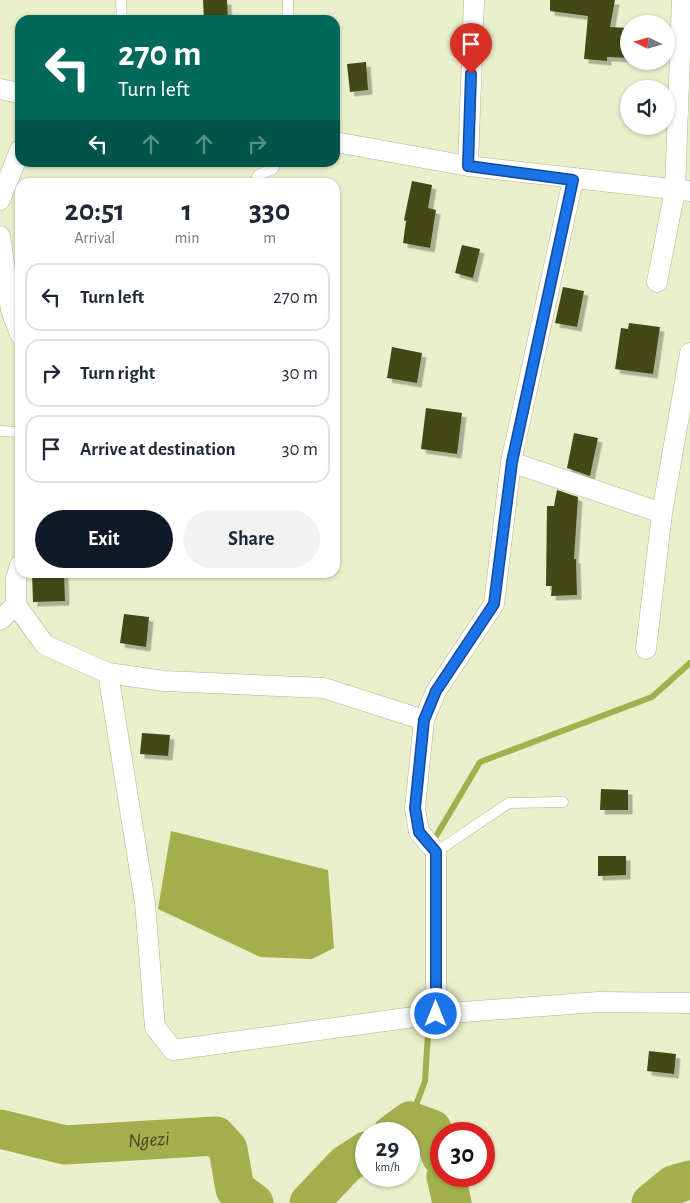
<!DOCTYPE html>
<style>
body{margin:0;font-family:"Alegreya Sans",sans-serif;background:#f2f2f3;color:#1f2937;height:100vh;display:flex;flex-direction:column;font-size:19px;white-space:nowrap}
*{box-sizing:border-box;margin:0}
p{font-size:16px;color:#747a83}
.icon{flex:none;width:28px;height:28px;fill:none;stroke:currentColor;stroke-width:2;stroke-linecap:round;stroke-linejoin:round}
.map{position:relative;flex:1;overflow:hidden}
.drawer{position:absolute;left:15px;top:178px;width:325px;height:400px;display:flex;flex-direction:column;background:#fff;border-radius:15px;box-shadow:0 1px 4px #0004}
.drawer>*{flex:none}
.top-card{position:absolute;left:15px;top:15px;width:325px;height:152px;border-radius:15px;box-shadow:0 1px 4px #0004;background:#00695c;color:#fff;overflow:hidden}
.needle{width:32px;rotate:275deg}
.fabs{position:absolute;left:620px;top:15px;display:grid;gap:10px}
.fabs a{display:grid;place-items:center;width:55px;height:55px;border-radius:50%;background:#fff;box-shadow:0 1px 4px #0004;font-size:25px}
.speed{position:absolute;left:355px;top:1122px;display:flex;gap:10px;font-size:25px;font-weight:700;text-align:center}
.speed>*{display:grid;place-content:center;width:65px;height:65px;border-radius:50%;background:#fff;box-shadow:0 1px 4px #0004;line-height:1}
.speed small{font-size:12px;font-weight:400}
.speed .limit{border:8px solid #d22;background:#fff;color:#111}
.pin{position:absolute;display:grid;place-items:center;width:42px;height:42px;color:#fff;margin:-51px -21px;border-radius:50% 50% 50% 0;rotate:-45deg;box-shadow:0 0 5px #0007}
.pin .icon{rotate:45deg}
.me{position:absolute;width:55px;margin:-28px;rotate:0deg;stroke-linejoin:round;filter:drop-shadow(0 0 4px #0008)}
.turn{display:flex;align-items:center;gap:18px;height:105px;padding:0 20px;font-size:22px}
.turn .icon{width:65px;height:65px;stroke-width:2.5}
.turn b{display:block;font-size:35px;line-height:42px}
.lanes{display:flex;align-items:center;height:48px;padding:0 20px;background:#0003;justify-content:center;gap:25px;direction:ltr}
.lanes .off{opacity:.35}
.eta{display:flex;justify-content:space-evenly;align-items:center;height:85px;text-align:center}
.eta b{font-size:30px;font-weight:600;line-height:35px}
.button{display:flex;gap:10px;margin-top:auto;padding:10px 20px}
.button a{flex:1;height:58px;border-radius:30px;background:#111827;color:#fff;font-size:20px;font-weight:600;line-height:58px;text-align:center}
.button a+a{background:#f2f2f3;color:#1f2937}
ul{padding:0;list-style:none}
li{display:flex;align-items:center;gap:15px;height:68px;margin:0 10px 8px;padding:0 10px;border:2px solid #e0e1e3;border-radius:15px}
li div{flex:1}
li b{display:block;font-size:19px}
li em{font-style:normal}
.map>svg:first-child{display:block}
.water{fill:#a3ae4d}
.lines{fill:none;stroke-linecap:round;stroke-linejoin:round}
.stream{stroke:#a3ae4d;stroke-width:6}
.river{stroke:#a3ae4d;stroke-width:39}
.building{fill:#434915;filter:url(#shadow)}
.lane-casing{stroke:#afb591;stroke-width:11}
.street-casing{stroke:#afb591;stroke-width:21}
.lane{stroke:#fff;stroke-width:10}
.street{stroke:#fff;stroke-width:20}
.route-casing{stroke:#114b97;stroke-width:12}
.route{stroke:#1a73e8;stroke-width:9}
.labels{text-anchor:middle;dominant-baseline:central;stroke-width:5;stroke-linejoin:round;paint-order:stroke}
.water-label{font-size:20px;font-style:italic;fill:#43471f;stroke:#fff}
</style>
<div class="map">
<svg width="690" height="1203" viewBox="0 0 690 1203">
<defs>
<filter id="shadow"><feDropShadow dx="4.5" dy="4.5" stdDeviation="0" flood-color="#0004"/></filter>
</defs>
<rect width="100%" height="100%" fill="#e9efca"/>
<path class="water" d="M171,831L328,870L334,948L312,959L260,957L158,909Z"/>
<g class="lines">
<path class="stream" d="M432,843L480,762L652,697L690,663
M410,1121L425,1081L429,1017"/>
<g class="river">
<path id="s1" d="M0,1129L65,1145L216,1136L228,1149L235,1189L254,1203"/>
<path d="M392,1134L410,1121L432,1129L441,1156"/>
<path d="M446,1176L452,1203"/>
<path d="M309,1203L346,1164L366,1151"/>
<path d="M651,1203L673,1185L690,1180"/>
</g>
</g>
<path class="building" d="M203,0H227L228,20H204Z
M550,0H615L610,27L629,28V58L607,57V61L584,59L588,16L550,11Z
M366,62L368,90L350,92L347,64Z
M412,181L432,185L428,208L436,210L430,248L403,243L406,221L404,220Z
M462,245L480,249L473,278L455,273Z
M563,287L584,291L577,327L555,323Z
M629,323L660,327L653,374L615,369L621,328L628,329Z
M392,347L422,353L417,383L387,378Z
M426,408L462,413L457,454L421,449Z
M574,433L598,438L590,476L567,468Z
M557,490L578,497L574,559H576L577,595L551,596L552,586H546L547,506H554Z
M32,572H64L65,601L33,602Z
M124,614L149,617L146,647L120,643Z
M142,733L170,735L168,756L140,754Z
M601,789L628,790V810H600Z
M598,856H626V875L598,876Z
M649,1051L676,1054L674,1074L647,1071Z"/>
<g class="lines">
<g class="lane-casing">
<path id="lane" d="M121,0L122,20
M288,0V20
M255,182L258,175L273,169L276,162
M0,431L20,432
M436,852L509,803L563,802"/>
</g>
<g class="street-casing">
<path id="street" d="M0,89L20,93
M335,142L468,166L690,191
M468,166L474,0
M0,200L20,150
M0,236L11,310L20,334
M657,282L675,190L682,0
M511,462L662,513
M20,565L16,579V605L45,645L108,673L145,903L155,1027L173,1050L436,1014L598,1002L690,1003
M0,620L16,605
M646,649L662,513L690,353
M108,673L164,681L324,688L424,720
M436,1014V852L419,832L415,808L424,720L436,691L494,604L511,462L573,180"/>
</g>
<use href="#lane" class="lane"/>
<use href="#street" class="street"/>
</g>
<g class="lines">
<g class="route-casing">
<path id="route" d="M436,1014V852L419,832L415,808L424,720L436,691L494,604L512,462L573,180L468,166L471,74"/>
</g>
<use href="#route" class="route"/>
</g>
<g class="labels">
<g class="water-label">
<text stroke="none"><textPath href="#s1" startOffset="151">Ngezi</textPath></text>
</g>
</g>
</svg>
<div class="fabs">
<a><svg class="needle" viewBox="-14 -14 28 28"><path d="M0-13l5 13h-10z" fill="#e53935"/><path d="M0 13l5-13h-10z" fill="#747a83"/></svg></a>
<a><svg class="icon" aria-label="sound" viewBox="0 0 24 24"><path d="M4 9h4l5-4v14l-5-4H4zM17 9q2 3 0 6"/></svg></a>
</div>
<div class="speed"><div>29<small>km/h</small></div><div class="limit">30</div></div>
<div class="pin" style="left:471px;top:74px;background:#d93025"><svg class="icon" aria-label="arrive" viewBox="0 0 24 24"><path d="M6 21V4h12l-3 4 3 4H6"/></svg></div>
<svg class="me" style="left:436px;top:1014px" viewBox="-20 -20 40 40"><circle r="17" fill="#1a73e8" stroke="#fff" stroke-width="3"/><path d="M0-11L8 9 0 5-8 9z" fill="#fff"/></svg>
<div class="top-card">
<div class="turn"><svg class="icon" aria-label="left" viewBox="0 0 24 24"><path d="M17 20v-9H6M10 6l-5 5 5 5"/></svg><div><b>270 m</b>Turn left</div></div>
<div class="lanes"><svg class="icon" aria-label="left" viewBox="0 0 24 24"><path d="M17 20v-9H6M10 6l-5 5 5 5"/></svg><svg class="icon off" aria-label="ahead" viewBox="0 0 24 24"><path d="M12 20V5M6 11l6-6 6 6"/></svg><svg class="icon off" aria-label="ahead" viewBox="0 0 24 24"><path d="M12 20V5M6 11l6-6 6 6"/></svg><svg class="icon off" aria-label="right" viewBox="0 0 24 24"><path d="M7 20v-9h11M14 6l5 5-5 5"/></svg></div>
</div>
<section class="drawer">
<div class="eta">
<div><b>20:51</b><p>Arrival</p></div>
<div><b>1</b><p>min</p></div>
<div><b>330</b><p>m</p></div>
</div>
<ul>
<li><svg class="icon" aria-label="left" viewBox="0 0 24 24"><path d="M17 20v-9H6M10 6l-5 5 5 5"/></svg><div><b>Turn left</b></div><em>270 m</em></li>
<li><svg class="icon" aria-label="right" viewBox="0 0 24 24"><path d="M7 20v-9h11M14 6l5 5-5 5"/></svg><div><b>Turn right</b></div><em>30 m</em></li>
<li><svg class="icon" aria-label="arrive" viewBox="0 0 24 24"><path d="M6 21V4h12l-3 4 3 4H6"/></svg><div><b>Arrive at destination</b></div><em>30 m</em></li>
</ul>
<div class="button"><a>Exit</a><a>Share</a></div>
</section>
</div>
